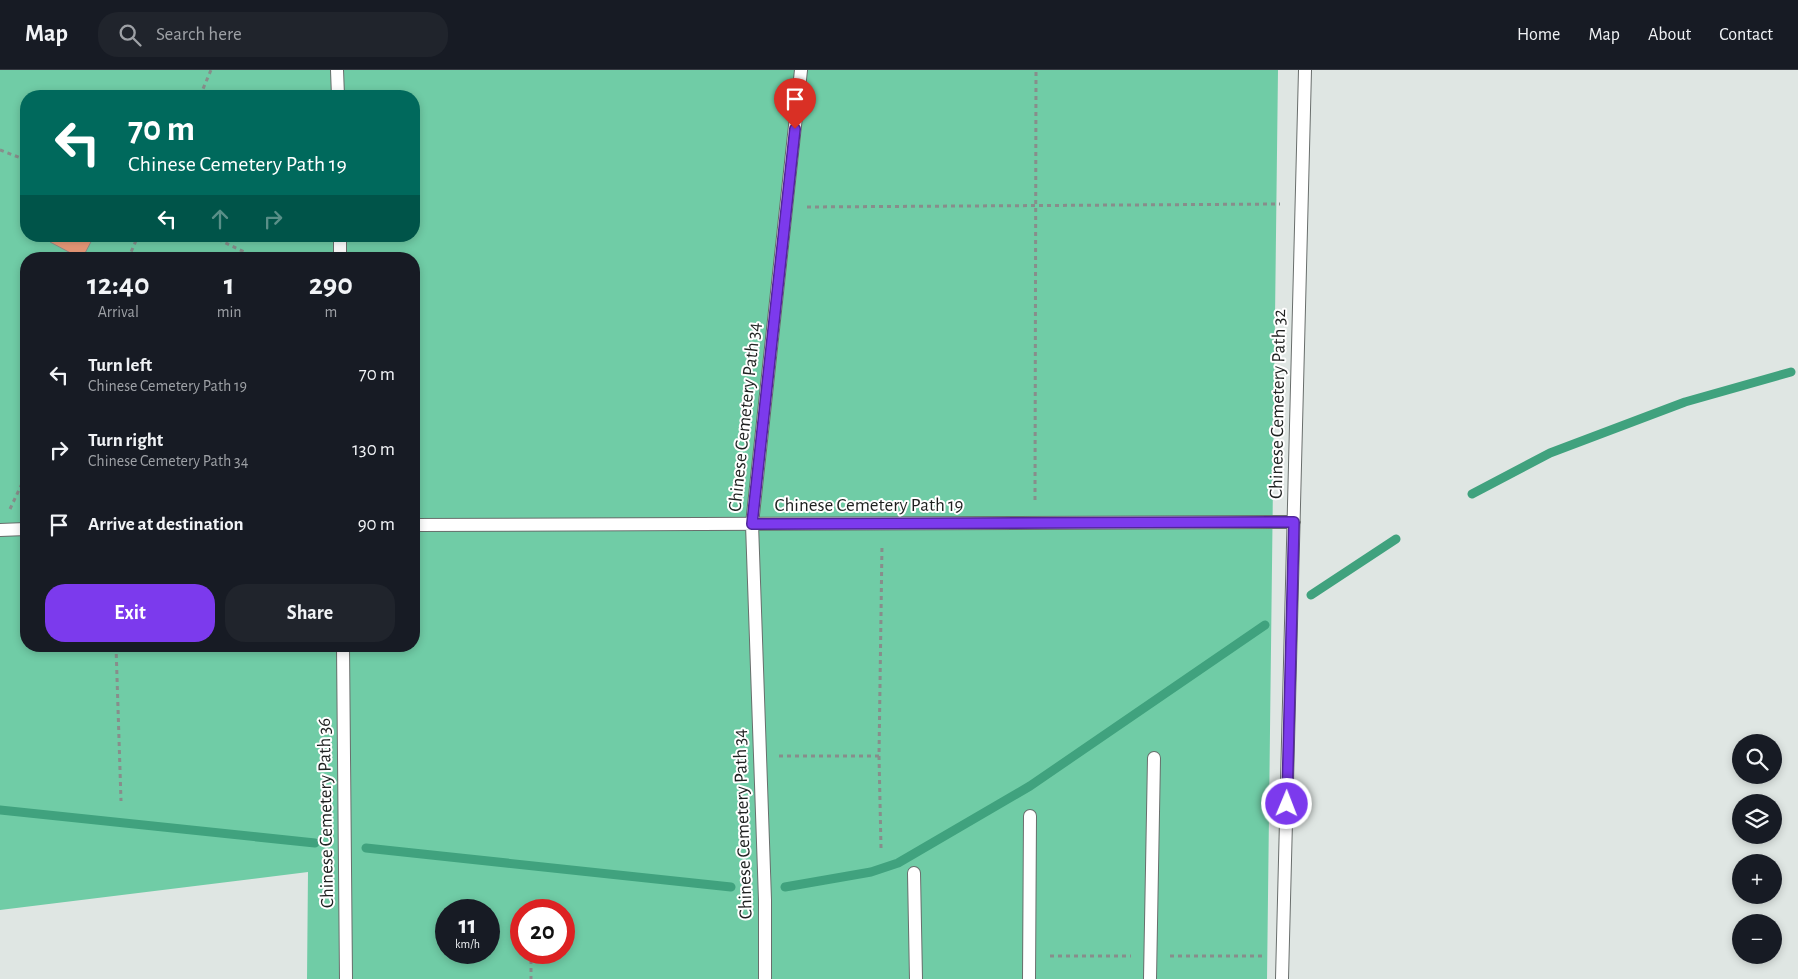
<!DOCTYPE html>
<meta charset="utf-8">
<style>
body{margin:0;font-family:"Alegreya Sans",sans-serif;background:#20242c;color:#f1f3f6;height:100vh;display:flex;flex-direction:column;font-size:19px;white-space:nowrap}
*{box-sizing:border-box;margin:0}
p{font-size:16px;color:#9ea1a6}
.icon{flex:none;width:28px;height:28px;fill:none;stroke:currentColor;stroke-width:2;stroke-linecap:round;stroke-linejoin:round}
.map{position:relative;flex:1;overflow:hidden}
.drawer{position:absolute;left:20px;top:182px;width:400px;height:400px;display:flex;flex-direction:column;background:#171b24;border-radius:20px;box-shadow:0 2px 8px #0003}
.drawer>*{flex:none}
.top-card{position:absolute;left:20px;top:20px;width:400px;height:152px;border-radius:20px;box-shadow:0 2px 8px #0003;background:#00695c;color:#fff;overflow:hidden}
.fabs{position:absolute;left:1732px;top:664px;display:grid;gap:10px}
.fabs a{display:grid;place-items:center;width:50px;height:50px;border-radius:50%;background:#171b24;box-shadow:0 2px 8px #0003;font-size:25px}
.speed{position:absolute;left:435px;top:829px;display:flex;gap:10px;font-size:25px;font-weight:700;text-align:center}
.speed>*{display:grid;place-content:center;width:65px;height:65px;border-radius:50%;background:#171b24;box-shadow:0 2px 8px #0003;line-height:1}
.speed small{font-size:12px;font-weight:400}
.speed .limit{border:8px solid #d22;background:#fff;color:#111}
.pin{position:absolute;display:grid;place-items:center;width:42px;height:42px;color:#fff;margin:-51px -21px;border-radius:50% 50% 50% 0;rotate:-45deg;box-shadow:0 0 5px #0007}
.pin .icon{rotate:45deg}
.me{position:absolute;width:55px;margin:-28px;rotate:1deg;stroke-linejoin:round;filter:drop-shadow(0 0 4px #0008)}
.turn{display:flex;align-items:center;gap:18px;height:105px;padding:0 25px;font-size:22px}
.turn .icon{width:65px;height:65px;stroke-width:2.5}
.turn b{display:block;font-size:35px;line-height:42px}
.lanes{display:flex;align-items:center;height:48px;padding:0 25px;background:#0003;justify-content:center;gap:25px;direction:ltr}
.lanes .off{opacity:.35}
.eta{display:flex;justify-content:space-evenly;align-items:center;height:85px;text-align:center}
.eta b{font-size:30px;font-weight:600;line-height:35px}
.button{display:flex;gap:10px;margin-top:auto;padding:10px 25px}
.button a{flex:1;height:58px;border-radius:20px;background:#7c3aed;color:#fff;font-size:20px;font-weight:600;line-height:58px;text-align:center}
.button a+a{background:#20242c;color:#f1f3f6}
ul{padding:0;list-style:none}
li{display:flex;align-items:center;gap:15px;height:75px;padding:0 25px}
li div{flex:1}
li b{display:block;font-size:19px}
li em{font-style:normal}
header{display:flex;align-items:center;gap:30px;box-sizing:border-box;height:70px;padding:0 25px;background:#171b24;border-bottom:1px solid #363941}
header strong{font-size:24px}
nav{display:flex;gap:28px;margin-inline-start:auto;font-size:18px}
.search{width:350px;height:45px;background:#20242c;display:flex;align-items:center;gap:12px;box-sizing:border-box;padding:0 18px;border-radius:20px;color:#9ea1a6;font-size:19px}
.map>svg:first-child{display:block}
.green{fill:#70cca6;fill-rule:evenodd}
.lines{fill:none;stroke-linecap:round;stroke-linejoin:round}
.stream{stroke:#40a27e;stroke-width:9}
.building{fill:#ec9b7a;stroke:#938e8b}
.service-casing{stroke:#696e6c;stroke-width:14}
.path{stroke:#888d8b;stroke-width:3;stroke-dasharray:4 4;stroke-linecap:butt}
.service{stroke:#fff;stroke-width:12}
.route-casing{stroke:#51269a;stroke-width:12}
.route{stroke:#7c3aed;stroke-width:9}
.labels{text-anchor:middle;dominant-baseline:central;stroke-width:4;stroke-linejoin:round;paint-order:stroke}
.street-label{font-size:19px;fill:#1e201f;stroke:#fff}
</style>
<header>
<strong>Map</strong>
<div class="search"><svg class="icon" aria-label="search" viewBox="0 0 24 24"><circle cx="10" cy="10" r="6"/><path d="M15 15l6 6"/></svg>Search here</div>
<nav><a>Home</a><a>Map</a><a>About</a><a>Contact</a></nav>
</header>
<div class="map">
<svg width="1798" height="909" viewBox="0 0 1798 909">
<rect width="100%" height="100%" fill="#dfe6e3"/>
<path class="green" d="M0,0H1278L1267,909H307L308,802L0,840ZM26,26H414V166H26ZM26,189H414V576H26ZM446,840H489V882H446ZM521,840H564V882H521Z"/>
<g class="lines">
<path class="stream" d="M1472,424L1550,383L1685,332L1791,302
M1311,525L1396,469
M0,740L315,773
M366,778L731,817
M785,817L871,802L898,793L1030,716L1265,555"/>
</g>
<path class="building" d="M53,166H94L82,189L50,172Z"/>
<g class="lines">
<g class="service-casing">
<path id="service" d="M337,0L338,26
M340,166V189
M414,455L1294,452
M0,460L26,459
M343,576L346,909
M914,803L916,909
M765,909V830L752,454L801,0
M1029,909L1030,746
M1150,909L1154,688
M1282,909L1305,0"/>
</g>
<path class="path" d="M200,26L211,0
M0,80L26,90
M807,137L1280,134
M211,166L259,189
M128,189L138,166
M1035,430L1036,0
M10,439L26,405
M116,576L121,731
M779,686H879
M881,778L879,686L882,474
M531,882V909
M1050,886H1131
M1170,886H1263"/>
<use href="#service" class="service"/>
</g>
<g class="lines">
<g class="route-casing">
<path id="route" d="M795,59L752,454L1294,452L1287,734"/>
</g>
<use href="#route" class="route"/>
</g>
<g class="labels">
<g class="street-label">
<text transform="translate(1278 334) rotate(-89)">Chinese Cemetery Path 32</text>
<text transform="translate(745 347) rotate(-84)">Chinese Cemetery Path 34</text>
<text x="869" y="435">Chinese Cemetery Path 19</text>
<text transform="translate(326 743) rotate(-91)">Chinese Cemetery Path 36</text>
<text transform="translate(743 754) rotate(-92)">Chinese Cemetery Path 34</text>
</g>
</g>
</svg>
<div class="fabs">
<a><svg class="icon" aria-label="search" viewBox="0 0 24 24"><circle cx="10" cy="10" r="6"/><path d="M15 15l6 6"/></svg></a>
<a><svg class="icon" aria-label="layers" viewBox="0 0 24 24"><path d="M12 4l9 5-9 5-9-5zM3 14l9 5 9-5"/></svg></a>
<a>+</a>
<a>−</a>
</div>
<div class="speed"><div>11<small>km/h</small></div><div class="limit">20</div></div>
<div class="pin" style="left:795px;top:59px;background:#d93025"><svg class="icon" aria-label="arrive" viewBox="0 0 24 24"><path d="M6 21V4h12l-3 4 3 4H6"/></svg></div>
<svg class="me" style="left:1287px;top:734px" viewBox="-20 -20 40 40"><circle r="17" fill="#7c3aed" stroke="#fff" stroke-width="3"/><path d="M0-11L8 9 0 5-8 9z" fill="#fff"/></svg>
<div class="top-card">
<div class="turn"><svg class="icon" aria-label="left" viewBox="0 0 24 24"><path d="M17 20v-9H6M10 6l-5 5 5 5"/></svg><div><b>70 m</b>Chinese Cemetery Path 19</div></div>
<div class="lanes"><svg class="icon" aria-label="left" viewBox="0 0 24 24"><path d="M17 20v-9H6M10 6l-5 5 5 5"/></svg><svg class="icon off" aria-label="ahead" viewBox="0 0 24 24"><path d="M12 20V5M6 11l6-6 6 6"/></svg><svg class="icon off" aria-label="right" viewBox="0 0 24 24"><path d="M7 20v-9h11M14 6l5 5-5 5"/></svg></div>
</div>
<section class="drawer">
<div class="eta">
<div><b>12:40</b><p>Arrival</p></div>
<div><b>1</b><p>min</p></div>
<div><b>290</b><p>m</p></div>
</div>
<ul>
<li><svg class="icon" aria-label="left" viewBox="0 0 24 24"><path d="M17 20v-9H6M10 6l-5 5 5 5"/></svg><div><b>Turn left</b><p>Chinese Cemetery Path 19</p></div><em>70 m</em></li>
<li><svg class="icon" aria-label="right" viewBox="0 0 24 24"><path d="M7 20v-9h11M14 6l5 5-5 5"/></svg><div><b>Turn right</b><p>Chinese Cemetery Path 34</p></div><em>130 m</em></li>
<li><svg class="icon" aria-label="arrive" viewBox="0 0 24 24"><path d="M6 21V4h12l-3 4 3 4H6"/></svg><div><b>Arrive at destination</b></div><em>90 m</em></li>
</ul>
<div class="button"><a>Exit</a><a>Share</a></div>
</section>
</div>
